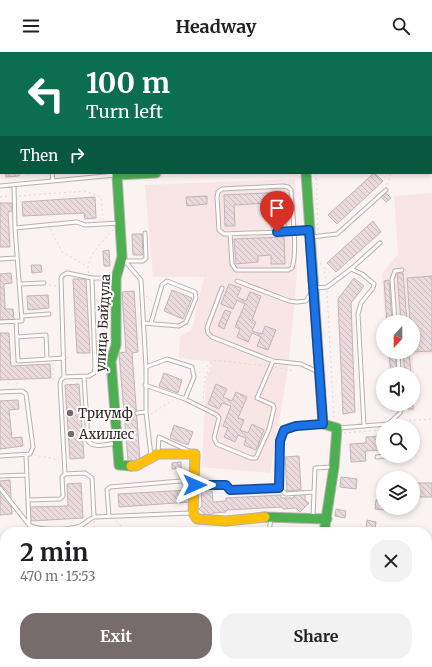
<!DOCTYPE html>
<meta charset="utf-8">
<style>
body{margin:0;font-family:Merriweather,serif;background:#f2f2f2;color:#202124;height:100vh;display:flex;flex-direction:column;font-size:15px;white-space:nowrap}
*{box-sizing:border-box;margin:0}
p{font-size:13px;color:#757577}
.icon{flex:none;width:22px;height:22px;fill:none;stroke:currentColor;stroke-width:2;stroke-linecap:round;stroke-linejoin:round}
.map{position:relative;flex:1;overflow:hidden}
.side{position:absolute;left:0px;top:475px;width:432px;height:140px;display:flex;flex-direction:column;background:#fff;border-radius:16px 16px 0 0;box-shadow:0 2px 6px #0003}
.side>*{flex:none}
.top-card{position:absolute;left:0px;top:0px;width:432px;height:122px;box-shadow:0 2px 6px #0003;background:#0b6e4f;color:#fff;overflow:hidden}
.needle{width:26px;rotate:201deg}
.controls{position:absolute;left:376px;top:263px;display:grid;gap:8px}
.controls a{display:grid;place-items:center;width:44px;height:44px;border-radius:50%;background:#fff;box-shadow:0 2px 6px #0003;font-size:20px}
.pin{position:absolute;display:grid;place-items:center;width:34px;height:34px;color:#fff;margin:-41px -17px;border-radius:50% 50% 50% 0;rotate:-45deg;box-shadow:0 0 4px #0007}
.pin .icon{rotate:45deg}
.me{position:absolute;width:44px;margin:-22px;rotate:90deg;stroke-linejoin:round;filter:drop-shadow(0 0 3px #0008)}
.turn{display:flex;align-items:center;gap:14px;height:84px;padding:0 20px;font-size:18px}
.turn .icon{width:52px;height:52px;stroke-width:2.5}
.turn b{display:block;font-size:28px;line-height:34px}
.then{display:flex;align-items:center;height:38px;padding:0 20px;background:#0003;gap:8px;font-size:15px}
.round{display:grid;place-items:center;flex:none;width:42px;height:42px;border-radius:16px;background:#f2f2f2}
.overview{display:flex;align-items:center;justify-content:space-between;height:68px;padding:0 20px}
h1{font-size:24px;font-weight:700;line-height:30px}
.cta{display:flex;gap:8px;margin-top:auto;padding:8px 20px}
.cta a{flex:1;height:46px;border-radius:16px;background:#776c6c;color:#fff;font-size:16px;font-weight:700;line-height:46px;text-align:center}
.cta a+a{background:#f2f2f2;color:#202124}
header{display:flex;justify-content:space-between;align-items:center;height:52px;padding:0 20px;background:#fff;font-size:18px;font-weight:700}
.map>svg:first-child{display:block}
.built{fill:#f7e6e5}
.forest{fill:url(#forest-firs)}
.building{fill:url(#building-back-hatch);stroke:#c0b6b8}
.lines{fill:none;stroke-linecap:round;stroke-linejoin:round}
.lane-casing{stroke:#b9b0b0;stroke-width:5}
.street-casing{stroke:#b9b0b0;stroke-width:8}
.fast-casing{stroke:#b9b0b0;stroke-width:11}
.slow-casing{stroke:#b9b0b0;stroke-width:11}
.path{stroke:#dbdad9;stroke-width:1;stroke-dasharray:2 3;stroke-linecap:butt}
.lane{stroke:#fefdfd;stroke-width:3}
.street{stroke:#fefdfd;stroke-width:6}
.fast{stroke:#4caf50;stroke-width:9}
.slow{stroke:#ffc107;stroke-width:9}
.route-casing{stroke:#114b97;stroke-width:10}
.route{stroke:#1a73e8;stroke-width:7}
.poi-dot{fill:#776c6c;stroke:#fff;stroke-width:1.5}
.labels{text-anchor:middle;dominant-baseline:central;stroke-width:4;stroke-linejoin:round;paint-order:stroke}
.street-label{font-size:13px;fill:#302424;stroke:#fff}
.poi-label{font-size:13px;fill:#302424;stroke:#fff;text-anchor:start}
</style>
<header><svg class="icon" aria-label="menu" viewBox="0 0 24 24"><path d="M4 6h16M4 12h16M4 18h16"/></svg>Headway<svg class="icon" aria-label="search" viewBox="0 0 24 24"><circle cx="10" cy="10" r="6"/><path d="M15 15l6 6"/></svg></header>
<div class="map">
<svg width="432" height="615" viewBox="0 0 432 615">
<defs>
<pattern id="forest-firs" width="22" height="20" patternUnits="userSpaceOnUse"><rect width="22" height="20" fill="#f6d7bf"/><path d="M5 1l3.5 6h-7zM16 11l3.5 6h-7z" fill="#d3b8a4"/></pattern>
<pattern id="building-back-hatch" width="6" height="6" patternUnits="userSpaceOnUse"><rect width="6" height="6" fill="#eadade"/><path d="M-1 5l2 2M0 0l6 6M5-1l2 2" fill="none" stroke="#c9bbbe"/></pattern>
</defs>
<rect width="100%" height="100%" fill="#faf3f2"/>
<path class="built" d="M295,127L297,222L288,318L270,421L202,415L206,326L214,310L179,306L180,284L192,278L204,225H153L145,133Z
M432,141V302L413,303L415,359L391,360V352H413V322H389L387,300H413V270H385L382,222L398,202L394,144Z"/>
<path class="forest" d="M432,594V615H427L428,595Z"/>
<path class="building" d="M45,0H92L93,1H45Z
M118,0H161V1H118Z
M188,0H235V1H188Z
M337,0H356L336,1Z
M407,0H429V1H407Z
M0,89H1L0,112Z
M6,121H19V124L6,125Z
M374,121L383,129L337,172L328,163Z
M285,140L287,176L271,177L269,151L234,153L235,174H225L224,143Z
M386,141L391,146L386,150L381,145Z
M207,144V152L187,154L186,145Z
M95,145L96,166L85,167L84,161L23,164L22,150Z
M0,151H12V159L8,160L10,195H0Z
M373,169L381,180L336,220L327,211Z
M132,182H142L143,203H133Z
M284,185L285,212H271V203L258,204V210L236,212L234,187Z
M109,198L110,214H104L103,199Z
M31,213H41L42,220L32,221Z
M11,221L12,231L4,232L5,257H13L14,268H0V222Z
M397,221H403L407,270H401Z
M432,224V299L412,300L413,270H410L407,226Z
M354,226L364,234L351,251L355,360L343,362L338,247Z
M73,227H86L90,301H77Z
M389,228L392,270H387L384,229Z
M229,232L241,236L237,245L246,249L250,240L261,244L252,268L256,270L252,279L262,282L265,274L276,278L268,298L257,294L261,285L252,281L248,290L237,285L240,277L235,275L245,252L237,248L233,257L221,252Z
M172,238L192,246L183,267L164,259Z
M134,239L138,300L132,301L140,408L128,409L119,301L126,300L122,240Z
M48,243L49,256L28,258L27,244Z
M225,258L231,260L224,277L218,274Z
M0,281H9L11,314L50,312L51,326L0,328Z
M389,300H395L397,322H391Z
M403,300H409L411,322H405Z
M164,321L182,328L178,341L159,334Z
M79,332L84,406L70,407L65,333Z
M216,332L227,337L223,345L232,349L236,340L247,345L238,366L244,368L240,378L248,381L252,372L264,378L256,398L244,393L246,386L238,383L235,390L224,385L228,376L223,374L231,354L222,351L219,357L208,352Z
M18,348L19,357L9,358L12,386L22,385L23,394L0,397V349Z
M393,352H399L400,356H394Z
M407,352H413V357H408Z
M174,373L193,380L188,393L170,386Z
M383,384V398L365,399L366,409L351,410L350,392L366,391V385Z
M299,404L301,438L287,439L285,405Z
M181,410V416L172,417V411Z
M341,425L357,427L356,437L340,435Z
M10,428L12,462L0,463V429Z
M81,431L83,466L31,469L30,455L68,454L67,432Z
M415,431H432V445H416Z
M189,438L190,450L119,455L118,442Z
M201,439H212L213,450L226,449V446L281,443V446H294V443L305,442V448L309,451L300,460L296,456L283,457L282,455L226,458V460L213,461L209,465L199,457L202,454Z
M376,448L383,449L384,458L375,457Z
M336,457L346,459L345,466L335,464Z
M367,468L376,470L375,477L366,476Z
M387,476L396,478V480H386Z
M3,576L5,577V584L0,582Z
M79,610L86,614V615H76Z
M165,610H205L201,615H172Z
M243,610H252L251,615H242Z
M269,610H294L296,612L294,615H265Z"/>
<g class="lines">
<g class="lane-casing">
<path id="lane" d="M100,0V1
M110,0V1
M166,0V1
M272,0V1
M326,1L327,0
M363,1L364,0
M389,1L390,0
M0,2H1
M0,28L1,30
M0,62H1
M52,121L53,129
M14,133L15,176L77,170L85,173L119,171
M0,134L115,123
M230,182L232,212L236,218H288L292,216C298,198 292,158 291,138L288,135L283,134L222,137L218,140L217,145L219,178L224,182L309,179
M311,185L337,182L386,138
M0,207L16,206
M124,208L141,228L146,315V360L151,404
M125,209H143L146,206L145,181
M351,217L380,191
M237,229L289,249L297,250L306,249L311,241
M19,232L44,231
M222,236L207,276L208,281L212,285L273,309
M315,236L327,235L351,217L362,222L374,232L373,236L361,251L358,262L364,374
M22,264L49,262
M16,269L18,309L64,306
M0,270L22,269L15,176
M395,270L392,227L395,219L402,218
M143,271L179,274L186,270L196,246L195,240L167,229L162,233L151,271
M17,285L46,283L47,307
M398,300L399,322
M146,315L167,307L192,315L194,325L185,347
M64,325L89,324L94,321L95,315L92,226
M84,325L88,389C94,397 108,392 117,391
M145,333L185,347L217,363L219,366L214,386L217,392L251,406H256L269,377L274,356L273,353L257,346L273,309L301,312L318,320
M0,340L22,339L26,342L33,395L30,402L0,404
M117,357L124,362
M137,361L146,360
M388,372L400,361L402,352
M339,376L388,372V374
M158,400L159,385L189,399
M26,404L28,448
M377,405L385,404
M65,422L60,332L61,328L64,325L61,226L63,223L67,221L92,226H114
M0,424L27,423
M195,433H226L230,438L279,436L286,442L314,440L313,465
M0,436L29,473
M279,436L280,389L284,378L296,374L322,372
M314,440L315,416L332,415
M109,464L107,438L110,435L192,428
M94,465L92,426L85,421L65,422L62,425L63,444L60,447L28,448L29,473C40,479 69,478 80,474C85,472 89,467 94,465L191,461
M269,480L271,466
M0,522L5,524
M0,564L5,566
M96,610L107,615
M108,610L115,615
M137,610L145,615
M157,610L164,615
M127,615L131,610
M211,615L214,610"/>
</g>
<g class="street-casing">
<path id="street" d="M300,0V1
M324,478L339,480
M329,610V615
M65,615L68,610"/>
</g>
<g class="fast-casing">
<path id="fast" d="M306,121L323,372L337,376L334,415L324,480
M131,414L119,413L111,309L116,293V226L122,205L117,123L156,121
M265,465L327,467"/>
</g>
<g class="slow-casing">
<path id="slow" d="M131,414H136L158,402H195L193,461L197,467L226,469L265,465"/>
</g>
<path class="path" d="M180,0V1
M292,0V1
M309,0V1
M431,102H432
M431,104L432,105
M29,121V124
M316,121L318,180
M387,133L391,121
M19,144L85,139L101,145L103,168
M0,145L9,144
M50,177L62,200L87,214
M320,211L324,216L326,230
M325,216L334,225
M89,221C83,208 105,186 114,177
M49,233L57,234
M327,239L334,367
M146,244L153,250
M53,311V328
M275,315L293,319
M199,321L214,308L266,314
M8,330L9,335
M17,330L18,335
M203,351L205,325L214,308
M151,362L173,348
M399,369L432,367
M344,381L383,378
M34,403L59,408
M94,469L95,480
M116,469L127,480
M195,480L196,475"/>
<use href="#lane" class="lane"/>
<use href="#street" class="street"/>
<use href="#fast" class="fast"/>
<use href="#slow" class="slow"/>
</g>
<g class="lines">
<g class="route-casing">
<path id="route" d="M195,433H226L230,438L279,436L280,389L284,378L296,374L323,372L309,178L277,180"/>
</g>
<use href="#route" class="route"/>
</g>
<g class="poi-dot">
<circle cx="70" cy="361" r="4"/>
<circle cx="71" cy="382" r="4"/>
</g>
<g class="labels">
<g class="street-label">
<text transform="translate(103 271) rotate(-87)">улица Байдула</text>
</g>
<g class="poi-label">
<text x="78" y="361">Триумф</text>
<text x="79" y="382">Ахиллес</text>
</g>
</g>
</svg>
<div class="controls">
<a><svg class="needle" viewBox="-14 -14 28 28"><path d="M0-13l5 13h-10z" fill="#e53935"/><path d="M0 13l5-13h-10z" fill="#757577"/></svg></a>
<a><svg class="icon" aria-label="sound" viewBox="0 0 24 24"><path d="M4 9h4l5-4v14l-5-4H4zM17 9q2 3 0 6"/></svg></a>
<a><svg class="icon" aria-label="search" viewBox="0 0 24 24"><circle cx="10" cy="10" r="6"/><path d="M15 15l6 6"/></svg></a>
<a><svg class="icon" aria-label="layers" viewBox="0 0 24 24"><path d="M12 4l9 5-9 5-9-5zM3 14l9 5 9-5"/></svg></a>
</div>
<div class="pin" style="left:277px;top:180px;background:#d93025"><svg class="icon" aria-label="arrive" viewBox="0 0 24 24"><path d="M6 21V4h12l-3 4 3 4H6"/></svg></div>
<svg class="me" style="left:195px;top:433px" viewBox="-20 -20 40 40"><path d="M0-17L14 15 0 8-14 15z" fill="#1a73e8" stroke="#fff" stroke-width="4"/></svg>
<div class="top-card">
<div class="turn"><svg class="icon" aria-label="left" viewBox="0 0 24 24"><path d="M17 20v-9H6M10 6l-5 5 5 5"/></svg><div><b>100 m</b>Turn left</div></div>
<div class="then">Then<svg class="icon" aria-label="right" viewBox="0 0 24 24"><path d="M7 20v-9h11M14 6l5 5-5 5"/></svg></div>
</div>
<section class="side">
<div class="overview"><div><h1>2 min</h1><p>470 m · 15:53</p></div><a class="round"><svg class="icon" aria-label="close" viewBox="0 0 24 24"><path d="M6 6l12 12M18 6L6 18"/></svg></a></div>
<div class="cta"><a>Exit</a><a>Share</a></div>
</section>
</div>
